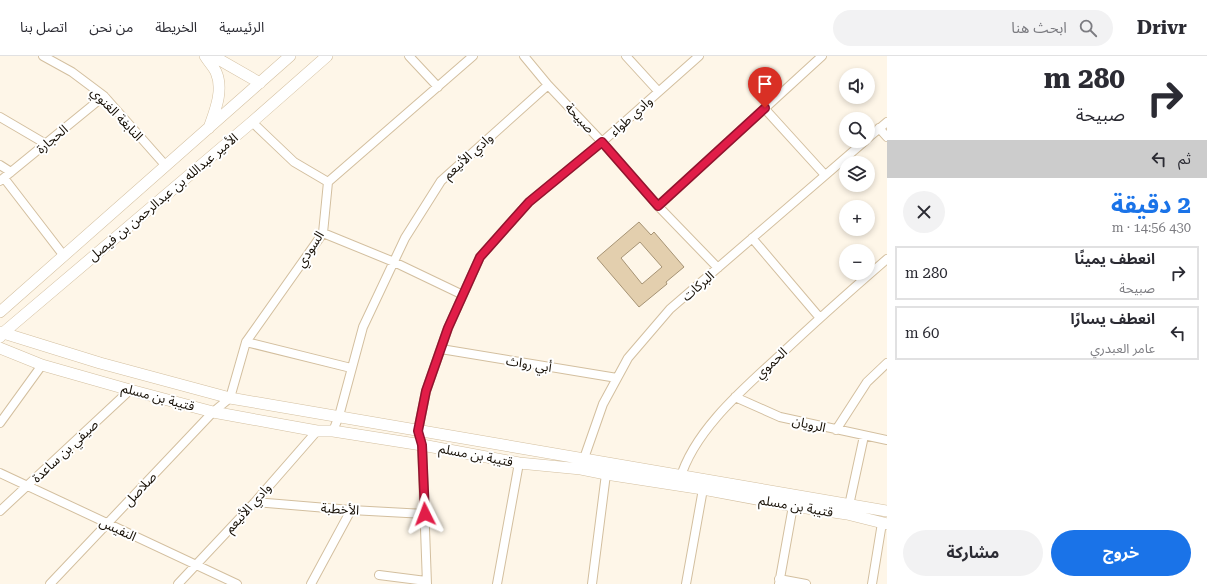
<!DOCTYPE html>
<html lang="ar">
<meta charset="utf-8">
<style>
body{margin:0;font-family:"Roboto Serif","Noto Sans Arabic",serif;background:#f2f2f3;color:#2b2b33;direction:rtl;height:100vh;display:flex;flex-direction:column;font-size:15px;white-space:nowrap}
*{box-sizing:border-box;margin:0}
p{font-size:13px;color:#7c7c81}
.icon{flex:none;width:22px;height:22px;fill:none;stroke:currentColor;stroke-width:2;stroke-linecap:round;stroke-linejoin:round}
.map{position:relative;flex:1;overflow:hidden;direction:ltr}
.panel{display:flex;flex-direction:column;background:#fff;width:320px}
.panel>*{flex:none}
.top-card{background:#fff;color:#2b2b33;overflow:hidden}
.fabs{position:absolute;left:839px;top:12px;display:grid;gap:8px}
.fabs a{display:grid;place-items:center;width:36px;height:36px;border-radius:50%;background:#fff;box-shadow:0 2px 6px #0003;font-size:20px}
.pin{position:absolute;display:grid;place-items:center;width:34px;height:34px;color:#fff;margin:-41px -17px;border-radius:50% 50% 50% 0;rotate:-45deg;box-shadow:0 0 4px #0007}
.pin .icon{rotate:45deg}
.me{position:absolute;width:44px;margin:-22px;rotate:357deg;stroke-linejoin:round;filter:drop-shadow(0 0 3px #0008)}
.turn{display:flex;align-items:center;gap:14px;height:84px;padding:0 16px;font-size:18px}
.turn .icon{width:52px;height:52px;stroke-width:2.5}
.turn b{display:block;font-size:28px;line-height:34px}
.then{display:flex;align-items:center;height:38px;padding:0 16px;background:#0003;gap:8px;font-size:15px}
.round{display:grid;place-items:center;flex:none;width:42px;height:42px;border-radius:21px;background:#f2f2f3}
.overview{display:flex;align-items:center;justify-content:space-between;height:68px;padding:0 16px}
h1{font-size:24px;font-weight:700;line-height:30px;color:#1a73e8}
.action{display:flex;gap:8px;margin-top:auto;padding:8px 16px}
.action a{flex:1;height:46px;border-radius:24px;background:#1a73e8;color:#fff;font-size:16px;font-weight:700;line-height:46px;text-align:center}
.action a+a{background:#f2f2f3;color:#2b2b33}
ul{padding:0;list-style:none}
li{display:flex;align-items:center;gap:12px;height:54px;margin:0 8px 6px;padding:0 8px;border:2px solid #e1e1e2;border-radius:0px}
li div{flex:1}
li b{display:block;font-size:15px}
li em{font-style:normal}
header{display:flex;align-items:center;gap:24px;box-sizing:border-box;height:56px;padding:0 20px;background:#fff;border-bottom:1px solid #e1e1e2}
header strong{font-size:19px}
nav{display:flex;gap:22px;margin-inline-start:auto;font-size:14px}
.search{width:280px;height:36px;background:#f2f2f3;display:flex;align-items:center;gap:10px;box-sizing:border-box;padding:0 14px;border-radius:22px;color:#7c7c81;font-size:15px}
main{display:flex;flex:1;min-height:0}
.map>svg:first-child{display:block}
.building{fill:#e3cfae;stroke:#a69374;fill-rule:evenodd}
.lines{fill:none;stroke-linecap:round;stroke-linejoin:round}
.street-casing{stroke:#d3bf9f;stroke-width:10}
.secondary-casing{stroke:#d3bf9f;stroke-width:12}
.street{stroke:#fff;stroke-width:8}
.secondary{stroke:#fff;stroke-width:11}
.route-casing{stroke:#92132f;stroke-width:10}
.route{stroke:#e11d48;stroke-width:7}
.labels{text-anchor:middle;dominant-baseline:central;stroke-width:4;stroke-linejoin:round;paint-order:stroke}
.street-label{font-size:13px;fill:#140d03;stroke:#fff}
</style>
<header>
<strong>Drivr</strong>
<div class="search"><svg class="icon" aria-label="search" viewBox="0 0 24 24"><circle cx="10" cy="10" r="6"/><path d="M15 15l6 6"/></svg>ابحث هنا</div>
<nav><a>الرئيسية</a><a>الخريطة</a><a>من نحن</a><a>اتصل بنا</a></nav>
</header>
<main>
<section class="panel">
<div class="top-card">
<div class="turn"><svg class="icon" aria-label="right" viewBox="0 0 24 24"><path d="M7 20v-9h11M14 6l5 5-5 5"/></svg><div><b>280 m</b>صبيحة</div></div>
<div class="then">ثم<svg class="icon" aria-label="left" viewBox="0 0 24 24"><path d="M17 20v-9H6M10 6l-5 5 5 5"/></svg></div>
</div>
<div class="overview"><div><h1>2 دقيقة</h1><p>430 m · 14:56</p></div><a class="round"><svg class="icon" aria-label="close" viewBox="0 0 24 24"><path d="M6 6l12 12M18 6L6 18"/></svg></a></div>
<ul>
<li><svg class="icon" aria-label="right" viewBox="0 0 24 24"><path d="M7 20v-9h11M14 6l5 5-5 5"/></svg><div><b>انعطف يمينًا</b><p>صبيحة</p></div><em>280 m</em></li>
<li><svg class="icon" aria-label="left" viewBox="0 0 24 24"><path d="M17 20v-9H6M10 6l-5 5 5 5"/></svg><div><b>انعطف يسارًا</b><p>عامر العبدري</p></div><em>60 m</em></li>
</ul>
<div class="action"><a>خروج</a><a>مشاركة</a></div>
</section>
<div class="map">
<svg width="887" height="528" viewBox="0 0 887 528">
<rect width="100%" height="100%" fill="#fef6e8"/>
<path class="building" d="M639,166L651,179L654,176L684,211L666,226L667,228L639,251L597,202ZM640,186L662,211L642,228L621,202Z"/>
<g class="lines">
<g class="street-casing">
<path id="street" d="M43,0L72,16L104,40L166,110
M409,0L438,31
M524,0L548,29L602,86L658,150L718,212
M626,0L658,35
M765,53L825,119
M0,61L46,88
M252,66L294,106L328,126
M879,72L887,81
M868,82L887,66
M0,109L11,116
M4,122L64,200
M0,125L104,40
M658,150L822,0
M323,177L394,206L463,239
M752,182L820,262
M246,286L351,312
M441,293L617,322
M735,341L780,361L887,384
M0,367L42,309
M836,374L867,326L887,307
M333,375L339,360L363,271L405,182L441,125L548,29
M582,408L603,348L628,302L670,253L865,85
M0,417L237,528
M680,423C694,375 742,334 778,301C814,267 850,235 887,203
M255,446L351,454L425,458
M848,454L864,380
M0,455L130,334
M379,519L426,525
M779,523L806,528
M50,528L213,356L230,342L246,286L323,177L328,126L473,0
M178,528L255,446L317,375
M311,528L351,454
M427,528L422,389L418,375L426,335L448,272L480,201L529,146L602,86L699,0
M497,528L519,407
M592,528L606,418
M686,528L703,433
M779,528L793,450
M872,528L882,467"/>
</g>
<g class="secondary-casing">
<path id="secondary" d="M205,0C208,5 213,10 216,16C224,34 215,55 209,72
M213,0L260,27
M0,256L290,0
M0,276L100,307L230,342L887,455
M0,281L3,277L252,66L327,0
M0,292L42,309L130,334L213,356L317,375H333L422,389L519,407L581,413L606,418L703,433L793,450L847,458L887,468"/>
</g>
<use href="#street" class="street"/>
<use href="#secondary" class="secondary"/>
</g>
<g class="lines">
<g class="route-casing">
<path id="route" d="M425,458L422,389L418,375L426,335L448,272L480,201L529,146L602,86L658,150L765,52"/>
</g>
<use href="#route" class="route"/>
</g>
<g class="labels">
<g class="street-label">
<text transform="translate(117 58) rotate(46)">النابغة الغنوي</text>
<text transform="translate(631 60) rotate(-42)">وادي طواء</text>
<text transform="translate(580 62) rotate(47)">صبيحة</text>
<text transform="translate(52 83) rotate(-40)">الحجارة</text>
<text transform="translate(468 100) rotate(-42)">وادي الأنيعم</text>
<text transform="translate(163 141) rotate(-40)">الأمير عبدالله بن عبدالرحمن بن فيصل</text>
<text transform="translate(310 193) rotate(-58)">السودي</text>
<text transform="translate(698 230) rotate(-41)">البركات</text>
<text transform="translate(771 307) rotate(-43)">الحموي</text>
<text transform="translate(529 308) rotate(9)">أبي رواث</text>
<text transform="translate(158 341) rotate(15)">قتيبة بن مسلم</text>
<text transform="translate(809 368) rotate(13)">الرويان</text>
<text transform="translate(65 395) rotate(-43)">صيفي بن ساعدة</text>
<text transform="translate(476 399) rotate(11)">قتيبة بن مسلم</text>
<text transform="translate(140 433) rotate(-47)">صلاصل</text>
<text transform="translate(796 450) rotate(10)">قتيبة بن مسلم</text>
<text transform="translate(248 452) rotate(-48)">وادي الأنيعم</text>
<text transform="translate(340 453) rotate(4)">الأخطبة</text>
<text transform="translate(118 473) rotate(25)">النفيس</text>
</g>
</g>
</svg>
<div class="fabs">
<a><svg class="icon" aria-label="sound" viewBox="0 0 24 24"><path d="M4 9h4l5-4v14l-5-4H4zM17 9q2 3 0 6"/></svg></a>
<a><svg class="icon" aria-label="search" viewBox="0 0 24 24"><circle cx="10" cy="10" r="6"/><path d="M15 15l6 6"/></svg></a>
<a><svg class="icon" aria-label="layers" viewBox="0 0 24 24"><path d="M12 4l9 5-9 5-9-5zM3 14l9 5 9-5"/></svg></a>
<a>+</a>
<a>−</a>
</div>
<div class="pin" style="left:765px;top:52px;background:#d93025"><svg class="icon" aria-label="arrive" viewBox="0 0 24 24"><path d="M6 21V4h12l-3 4 3 4H6"/></svg></div>
<svg class="me" style="left:425px;top:458px" viewBox="-20 -20 40 40"><path d="M0-17L14 15 0 8-14 15z" fill="#e11d48" stroke="#fff" stroke-width="4"/></svg>
</div>
</main>
